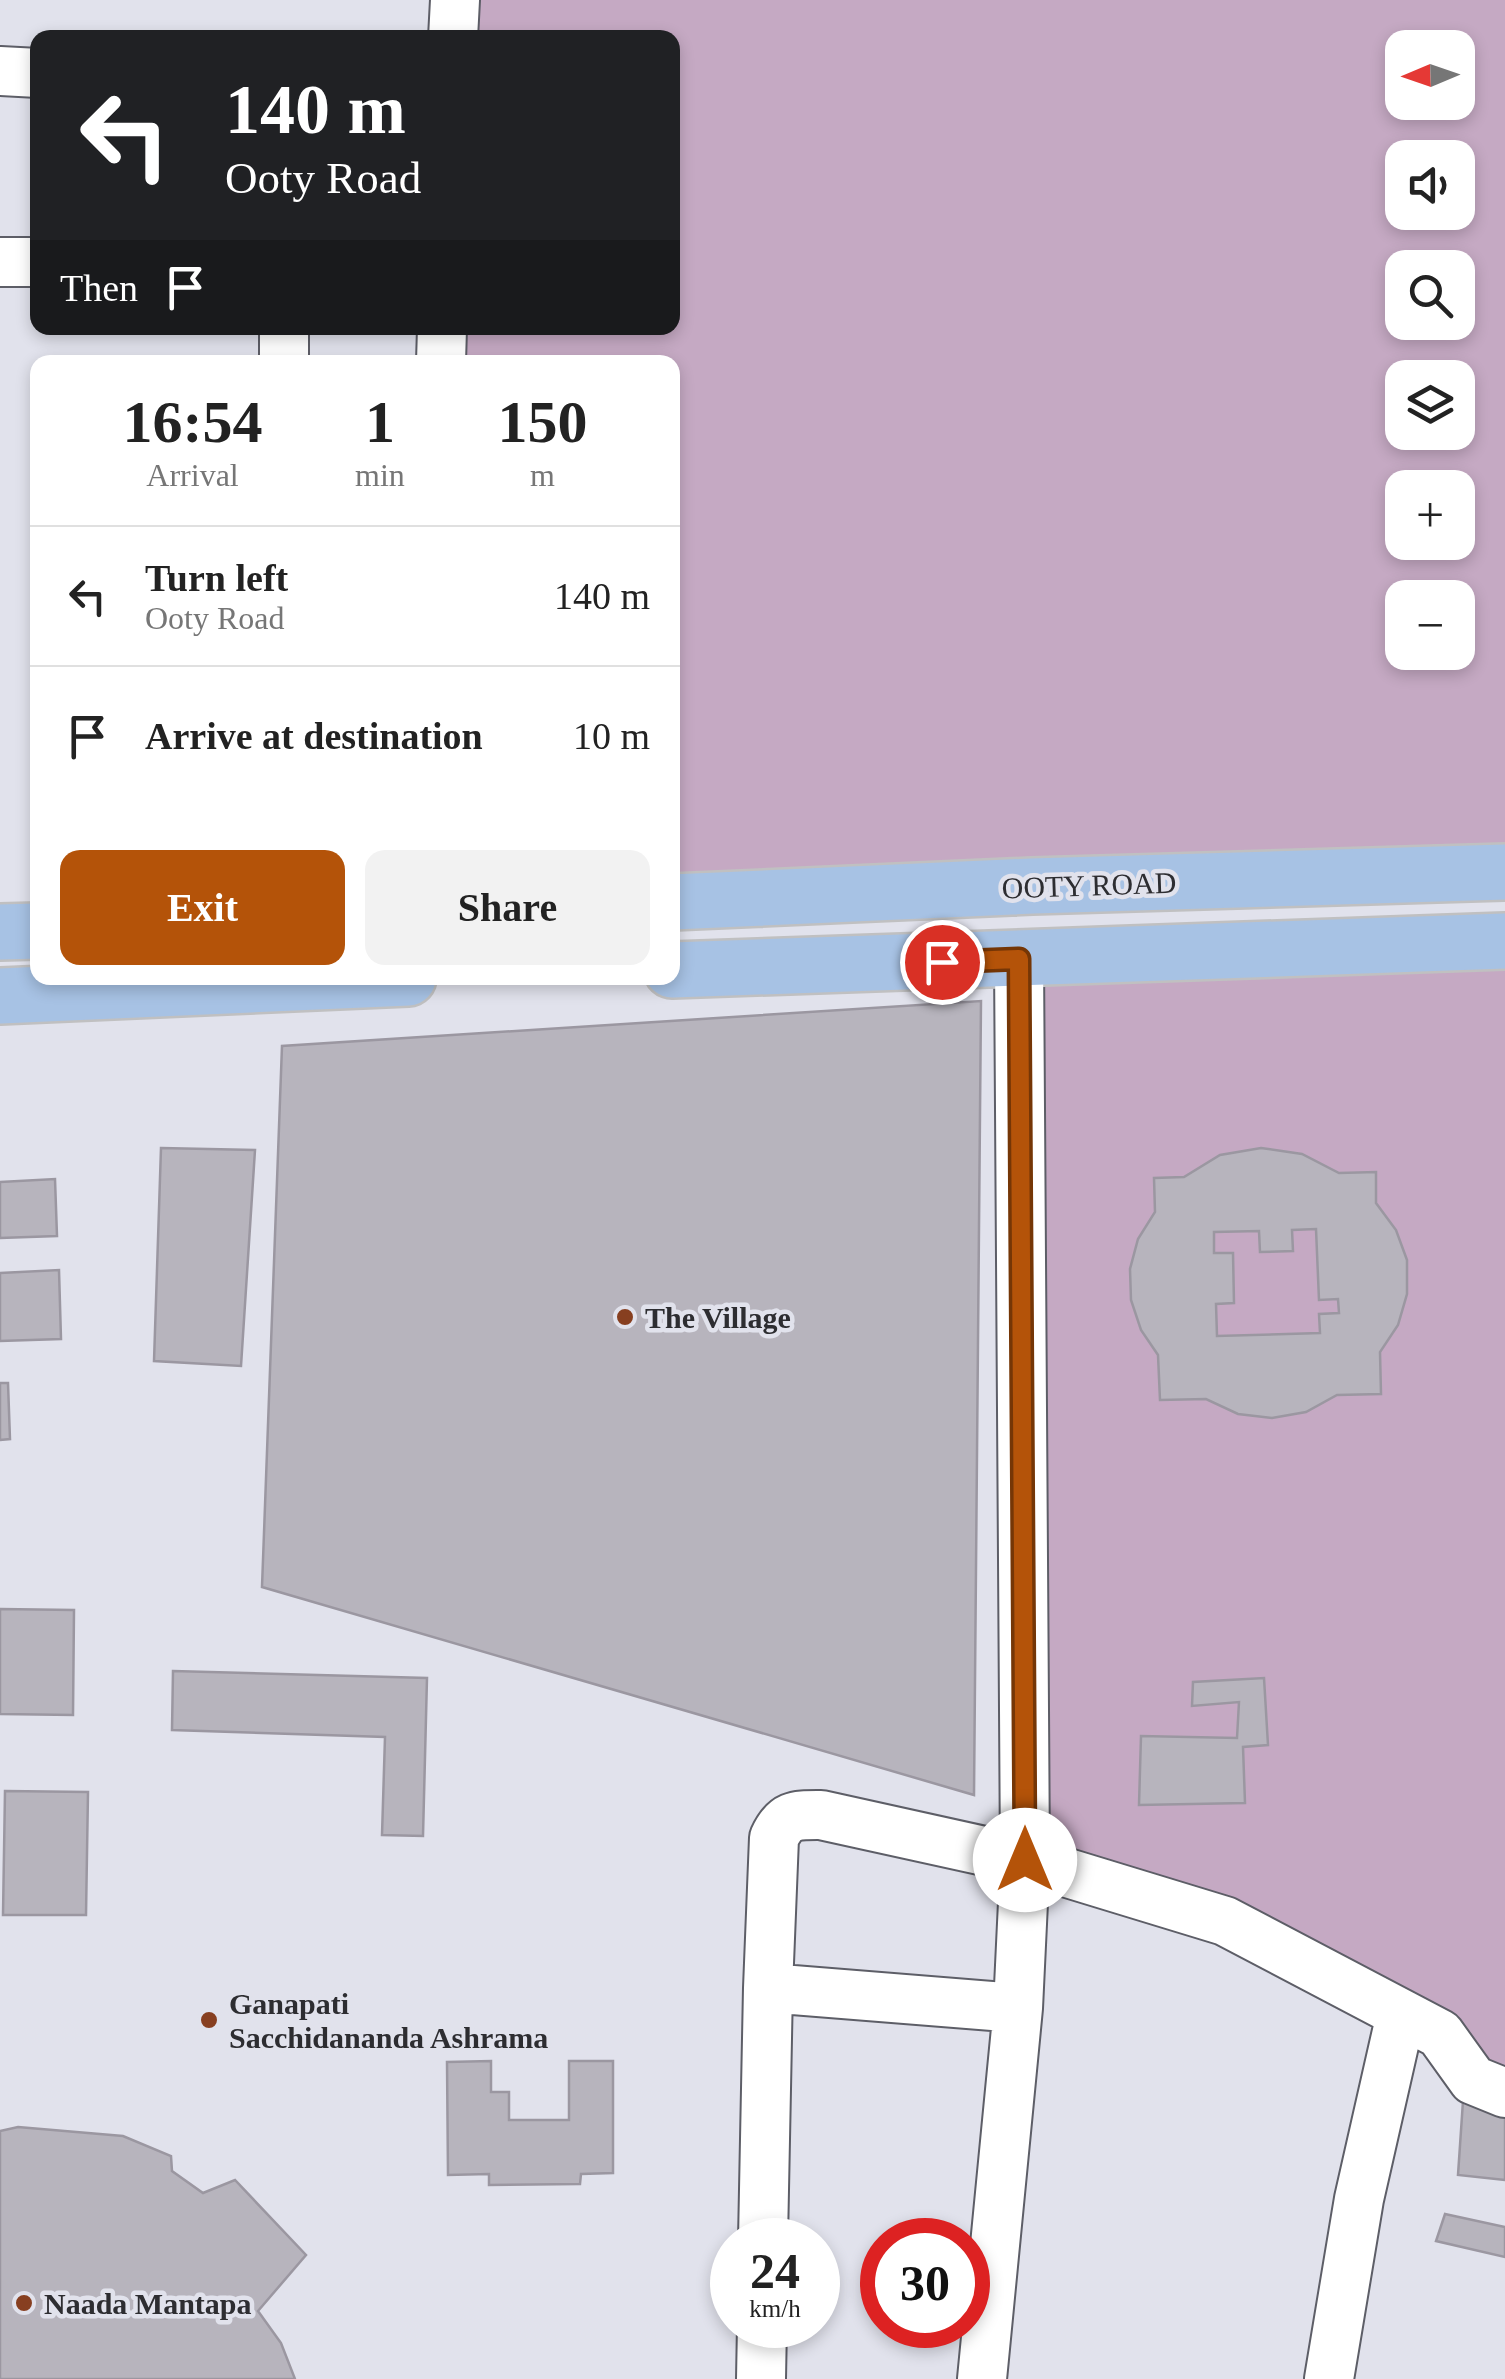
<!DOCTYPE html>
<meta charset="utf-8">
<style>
body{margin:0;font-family:"Times New Roman",serif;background:#f2f2f2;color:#222;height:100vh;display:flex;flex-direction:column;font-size:38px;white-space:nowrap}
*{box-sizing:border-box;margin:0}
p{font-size:32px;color:#767676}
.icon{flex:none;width:55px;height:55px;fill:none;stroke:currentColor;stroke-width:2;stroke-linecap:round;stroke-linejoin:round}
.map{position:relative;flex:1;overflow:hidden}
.sheet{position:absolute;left:30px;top:355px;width:650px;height:630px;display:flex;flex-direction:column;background:#fff;border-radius:20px;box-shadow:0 5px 15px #0003}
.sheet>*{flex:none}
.hud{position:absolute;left:30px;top:30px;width:650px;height:305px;border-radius:20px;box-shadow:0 5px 15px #0003;background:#202124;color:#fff;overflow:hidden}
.needle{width:65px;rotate:268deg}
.controls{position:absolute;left:1385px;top:30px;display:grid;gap:20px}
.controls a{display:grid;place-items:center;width:90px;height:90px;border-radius:20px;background:#fff;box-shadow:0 5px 15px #0003;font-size:50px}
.speed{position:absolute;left:710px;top:2218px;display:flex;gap:20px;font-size:50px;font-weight:700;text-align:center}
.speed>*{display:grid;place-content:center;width:130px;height:130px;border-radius:50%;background:#fff;box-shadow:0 5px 15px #0003;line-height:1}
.speed small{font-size:25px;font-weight:400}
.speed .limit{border:15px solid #d22;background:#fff;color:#111}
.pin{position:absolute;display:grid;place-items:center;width:85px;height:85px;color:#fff;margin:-42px;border:5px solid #fff;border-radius:50%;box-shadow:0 2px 10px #0007}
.me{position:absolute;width:110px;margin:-55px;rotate:0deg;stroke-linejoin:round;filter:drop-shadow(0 0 8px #0008)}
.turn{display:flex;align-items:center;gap:35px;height:210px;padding:0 30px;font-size:45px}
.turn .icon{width:130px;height:130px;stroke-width:2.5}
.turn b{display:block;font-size:70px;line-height:85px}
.then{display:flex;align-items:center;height:95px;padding:0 30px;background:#0003;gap:20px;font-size:38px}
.eta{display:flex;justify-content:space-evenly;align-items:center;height:170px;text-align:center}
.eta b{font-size:60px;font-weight:800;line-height:70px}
.action{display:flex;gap:20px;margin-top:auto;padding:20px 30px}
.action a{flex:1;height:115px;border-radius:20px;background:#b45309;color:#fff;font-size:40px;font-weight:800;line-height:115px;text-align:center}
.action a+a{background:#f2f2f2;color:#222}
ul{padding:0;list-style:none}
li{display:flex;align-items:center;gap:30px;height:140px;padding:0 30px;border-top:2px solid #e0e0e0}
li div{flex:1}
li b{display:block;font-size:38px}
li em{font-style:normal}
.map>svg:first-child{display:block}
.green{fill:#c5a9c3;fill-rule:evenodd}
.building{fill:#b7b4bd;stroke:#9b97a1;stroke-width:2.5;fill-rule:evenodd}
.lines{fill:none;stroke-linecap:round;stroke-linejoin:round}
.minor-casing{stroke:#5d5e67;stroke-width:52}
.primary-casing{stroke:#c0c0c1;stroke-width:60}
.minor{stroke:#fff;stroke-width:48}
.primary{stroke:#a7c2e4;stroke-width:55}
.route-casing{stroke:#753606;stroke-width:25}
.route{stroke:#b45309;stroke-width:18}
.poi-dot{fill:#873f20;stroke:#e1e2ec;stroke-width:4}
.labels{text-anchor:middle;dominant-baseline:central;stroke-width:9;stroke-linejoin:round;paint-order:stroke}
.street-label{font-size:30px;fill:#2d2d31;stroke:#e1e2ec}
.poi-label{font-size:30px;font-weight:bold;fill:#2d2d31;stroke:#e1e2ec;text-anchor:start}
</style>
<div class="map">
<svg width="1505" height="2379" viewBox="0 0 1505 2379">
<rect width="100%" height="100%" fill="#e1e2ec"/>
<path class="green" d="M460,0H1505V882L673,906L672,362H450L451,328H672V38L459,37ZM1402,48H1458V102H1402ZM1402,158H1458V212H1402ZM1402,268H1458V322H1402ZM1402,378H1458V432H1402ZM1402,488H1458V542H1402ZM1402,598H1458V652H1402Z
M1505,941V2090L1401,2014L1036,1863L1019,959Z"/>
<path class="building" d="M981,1001L974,1795L262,1587L282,1046Z
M161,1148L255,1150L241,1366L154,1361Z
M1261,1148L1302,1154L1339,1173L1376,1172V1203L1396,1230L1407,1260V1294L1398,1325L1380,1352L1381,1394L1337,1395L1306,1412L1272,1418L1238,1414L1206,1399L1160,1400L1158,1355L1141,1330L1131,1300L1130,1269L1138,1239L1155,1212L1154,1178L1184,1177L1220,1155ZM1316,1229L1319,1300L1338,1299L1339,1313L1319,1314L1320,1333L1217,1336L1216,1304L1234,1303L1233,1253H1214V1232L1259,1231L1260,1252L1293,1251L1292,1230Z
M55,1179L57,1236L0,1238V1182Z
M59,1270L61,1339L0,1341V1273Z
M0,1383H8L10,1439L0,1440Z
M0,1609L74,1610L73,1715L0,1714Z
M173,1671L427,1678L423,1836L382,1835L385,1737L172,1730Z
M1264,1678L1268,1745L1243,1747L1245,1803L1139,1805L1141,1736L1237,1738L1239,1702L1192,1706L1193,1682Z
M5,1791L88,1792L86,1915H3Z
M491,2061V2092H509V2120H569V2061H613V2173L581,2174L580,2184L489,2185V2174L448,2175L447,2062Z
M1463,2101L1505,2116V2180L1458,2175Z
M18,2127L123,2136L171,2156L172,2171L203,2193L235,2180L306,2255L258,2311L281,2343L295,2379H0V2131Z
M1445,2214L1505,2227V2257L1436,2241Z"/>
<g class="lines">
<g class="minor-casing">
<path id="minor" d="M453,38L455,0
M0,71L38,73
M0,262H38
M284,328V362
M441,362L442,328
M1019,959L1025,1860L1225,1921L1440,2034L1473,2080L1505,2093
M768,1988L1018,2008
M763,2240L768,1988L774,1838C785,1814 795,1815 821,1815L1025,1860L1018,2008L982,2379
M761,2379L762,2325
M1329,2379L1359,2199L1401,2014"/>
</g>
<g class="primary-casing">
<path id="primary" d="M672,902L1032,886L1505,872
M0,932L38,931
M672,970L1505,941
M0,996L408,978"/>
</g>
<use href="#minor" class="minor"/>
<use href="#primary" class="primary"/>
</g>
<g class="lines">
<g class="route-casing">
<path id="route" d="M942,962L1019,959L1025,1860"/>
</g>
<use href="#route" class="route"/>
</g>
<g class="poi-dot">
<circle cx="625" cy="1317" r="10"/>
<circle cx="209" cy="2020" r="10"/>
<circle cx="24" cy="2303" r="10"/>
</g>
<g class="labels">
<g class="street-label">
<text transform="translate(1089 885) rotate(-2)">OOTY ROAD</text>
</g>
<g class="poi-label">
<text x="645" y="1317">The Village</text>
<text x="229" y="2003">Ganapati<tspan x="229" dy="34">Sacchidananda Ashrama</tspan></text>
<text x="44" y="2303">Naada Mantapa</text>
</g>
</g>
</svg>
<div class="controls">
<a><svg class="needle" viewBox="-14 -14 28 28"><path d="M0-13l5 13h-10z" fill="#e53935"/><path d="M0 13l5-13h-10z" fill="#767676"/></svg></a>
<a><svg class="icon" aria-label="sound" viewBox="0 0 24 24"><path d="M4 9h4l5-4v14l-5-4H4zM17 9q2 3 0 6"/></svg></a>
<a><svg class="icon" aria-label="search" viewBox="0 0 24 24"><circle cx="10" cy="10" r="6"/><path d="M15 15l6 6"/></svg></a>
<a><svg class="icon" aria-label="layers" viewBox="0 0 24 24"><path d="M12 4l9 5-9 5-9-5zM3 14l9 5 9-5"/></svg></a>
<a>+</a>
<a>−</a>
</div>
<div class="speed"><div>24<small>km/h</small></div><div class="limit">30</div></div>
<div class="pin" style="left:942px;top:962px;background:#d93025"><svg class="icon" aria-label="arrive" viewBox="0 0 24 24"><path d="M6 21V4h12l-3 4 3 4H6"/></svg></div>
<svg class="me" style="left:1025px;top:1860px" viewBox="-20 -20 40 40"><circle r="19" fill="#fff"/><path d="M0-13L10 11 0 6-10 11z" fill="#b45309"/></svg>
<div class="hud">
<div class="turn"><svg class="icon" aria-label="left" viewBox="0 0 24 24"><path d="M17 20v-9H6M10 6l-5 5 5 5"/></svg><div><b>140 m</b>Ooty Road</div></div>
<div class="then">Then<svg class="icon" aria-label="arrive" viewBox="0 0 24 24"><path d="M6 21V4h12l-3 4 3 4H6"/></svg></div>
</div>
<section class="sheet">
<div class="eta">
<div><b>16:54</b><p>Arrival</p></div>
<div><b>1</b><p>min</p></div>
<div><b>150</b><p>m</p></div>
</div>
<ul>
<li><svg class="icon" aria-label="left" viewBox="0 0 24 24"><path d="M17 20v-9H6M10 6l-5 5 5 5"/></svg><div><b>Turn left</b><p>Ooty Road</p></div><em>140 m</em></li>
<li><svg class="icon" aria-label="arrive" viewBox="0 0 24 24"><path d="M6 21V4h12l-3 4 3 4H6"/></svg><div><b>Arrive at destination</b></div><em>10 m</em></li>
</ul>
<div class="action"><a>Exit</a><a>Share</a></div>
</section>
</div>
